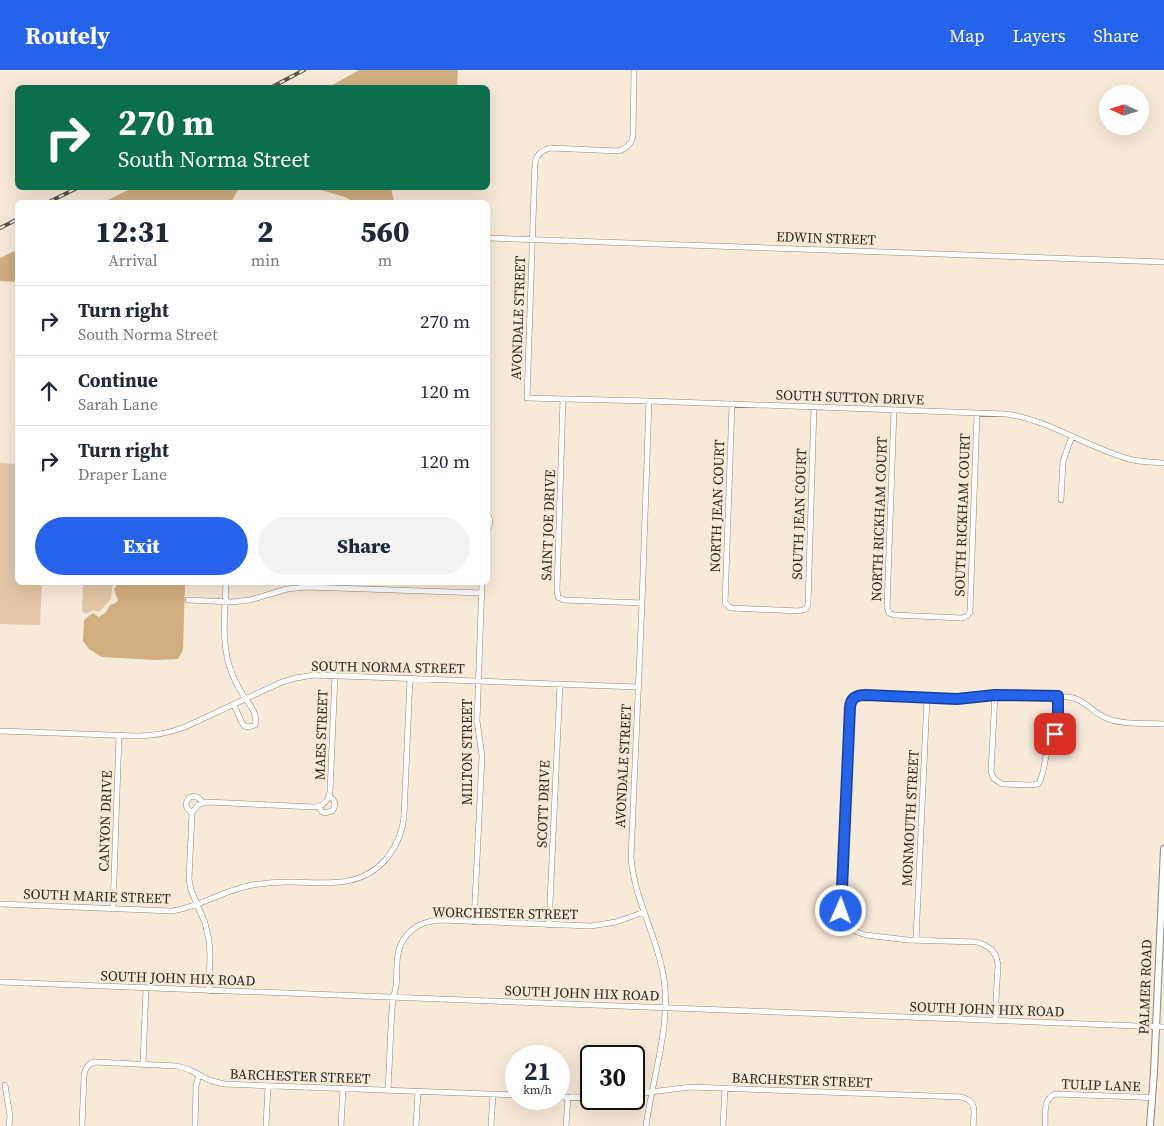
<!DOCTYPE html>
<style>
body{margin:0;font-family:"Source Serif 4",serif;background:#f2f2f3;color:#1f2937;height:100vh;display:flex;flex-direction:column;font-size:19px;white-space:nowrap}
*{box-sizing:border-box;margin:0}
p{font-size:16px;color:#747a83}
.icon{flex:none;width:28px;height:28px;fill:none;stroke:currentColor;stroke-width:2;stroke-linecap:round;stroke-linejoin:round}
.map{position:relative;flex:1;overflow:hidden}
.drawer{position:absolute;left:15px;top:130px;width:475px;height:385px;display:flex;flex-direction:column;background:#fff;border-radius:8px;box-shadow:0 5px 20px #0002}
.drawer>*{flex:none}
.hud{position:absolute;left:15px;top:15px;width:475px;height:105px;border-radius:8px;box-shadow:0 5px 20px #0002;background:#0b6e4f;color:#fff;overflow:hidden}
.needle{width:32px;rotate:274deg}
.fabs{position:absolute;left:1099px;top:15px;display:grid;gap:10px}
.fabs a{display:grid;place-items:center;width:50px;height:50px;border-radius:50%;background:#fff;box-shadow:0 5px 20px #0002;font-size:25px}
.speed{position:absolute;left:505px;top:975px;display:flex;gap:10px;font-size:25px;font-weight:700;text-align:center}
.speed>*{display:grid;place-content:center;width:65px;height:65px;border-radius:50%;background:#fff;box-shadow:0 5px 20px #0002;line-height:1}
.speed small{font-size:12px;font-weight:400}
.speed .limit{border:2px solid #111;border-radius:8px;background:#fff;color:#111}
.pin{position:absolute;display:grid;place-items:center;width:42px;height:42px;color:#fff;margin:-21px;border-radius:10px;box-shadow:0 2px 8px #0006}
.me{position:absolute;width:55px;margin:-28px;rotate:2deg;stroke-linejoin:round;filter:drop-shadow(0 0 4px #0008)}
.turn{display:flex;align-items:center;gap:18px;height:105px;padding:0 20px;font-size:22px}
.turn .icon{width:65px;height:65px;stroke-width:2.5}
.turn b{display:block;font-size:35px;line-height:42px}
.eta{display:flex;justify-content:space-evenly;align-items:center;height:85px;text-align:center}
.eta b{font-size:30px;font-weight:800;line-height:35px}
.action{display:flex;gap:10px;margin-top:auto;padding:10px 20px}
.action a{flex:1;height:58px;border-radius:30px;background:#2563eb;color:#fff;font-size:20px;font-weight:800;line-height:58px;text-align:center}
.action a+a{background:#f2f2f3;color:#1f2937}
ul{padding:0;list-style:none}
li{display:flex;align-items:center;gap:15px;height:70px;padding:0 20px;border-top:1px solid #e0e1e3}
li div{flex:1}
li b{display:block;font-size:19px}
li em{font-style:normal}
header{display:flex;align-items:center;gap:30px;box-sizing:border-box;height:70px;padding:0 25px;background:#2563eb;color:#fff}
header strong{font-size:24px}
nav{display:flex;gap:28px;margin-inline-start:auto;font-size:18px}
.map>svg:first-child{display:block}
.green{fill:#e2c7a6}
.forest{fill:#d1ae80}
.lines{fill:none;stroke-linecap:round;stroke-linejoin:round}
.minor-casing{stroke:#938575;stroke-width:6}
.tertiary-casing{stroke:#938575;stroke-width:8}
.minor{stroke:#fff;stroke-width:5}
.tertiary{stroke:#fff;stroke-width:6}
.rail-casing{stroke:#5b544a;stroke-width:4}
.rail{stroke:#f8ead8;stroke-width:2;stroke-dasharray:5.5;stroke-linecap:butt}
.route-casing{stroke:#184099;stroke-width:12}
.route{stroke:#2563eb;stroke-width:9}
.labels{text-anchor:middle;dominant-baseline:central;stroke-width:4.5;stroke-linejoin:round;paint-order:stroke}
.street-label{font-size:14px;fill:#2d2821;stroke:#f8ead8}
</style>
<header>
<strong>Routely</strong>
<nav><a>Map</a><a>Layers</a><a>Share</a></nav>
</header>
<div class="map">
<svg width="1164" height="1056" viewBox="0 0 1164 1056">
<rect width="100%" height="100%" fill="#f8ead8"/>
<path class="green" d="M0,393L17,394L18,512L42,513L40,555L0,554Z
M83,513H114L112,518L111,529L99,542L93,540L86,544L82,541Z"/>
<path class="forest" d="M359,0H458L457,17H329Z
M132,118H239L231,132H104Z
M314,118H391L394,131L387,132H354L345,127Z
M17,180V212L0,211V188L6,185Z
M118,512L185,513L183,580L178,589L156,590L102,587L89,579L83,571L84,550L93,543L99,547L106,542L110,535L116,533L118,530L114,520Z"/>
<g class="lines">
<g class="minor-casing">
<path id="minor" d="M634,0L633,65C632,74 627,78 619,81L550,78C542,80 537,84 535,92L527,328L649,331L1006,344C1051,350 1089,379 1133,390C1143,392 1154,392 1164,393
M488,168L1164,192
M563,329L557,520L558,527L564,530L642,533
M732,334L725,533L729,537L731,538L799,541L806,539L808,534L814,337
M894,340L887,537L889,543L894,545L962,548L967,546L970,542L977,343
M1061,430L1063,391L1072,366
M488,445L490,450L489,457L488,458
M226,512C225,544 220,576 233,606C235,610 237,615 240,620C245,630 259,642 255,655L249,657L244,656L241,651L234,635
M188,530L232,532L250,530L287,519L306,517L482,523
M995,625L991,702L994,709L1002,714L1031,715L1038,714L1040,711L1043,702L1046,686L1057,657L1058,626
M0,661L137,666C154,666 169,663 185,657L282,612L296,608L314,605L638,617
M319,736L321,741L324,743L332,741C337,735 335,730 329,726
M192,743C185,738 184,733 190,727C196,725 200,728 203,733
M0,834L172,841C200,837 224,820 252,815C264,813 275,812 287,812C324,812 360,820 387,788C397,775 403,761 404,746L410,608
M113,838L119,665
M474,852L482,686L477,651L482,512
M549,855L560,614
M916,870L927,628
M0,912L1164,957
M209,921L210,884L209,870L205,853L191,820L189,809L192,743L198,735L207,732L315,737C324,736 328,731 330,722L335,605
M995,950L998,895L996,886L992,880L985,875L977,872L908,870L866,865L857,862L851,858L845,852L842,847L841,837L848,661C849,649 846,628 861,625L957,629L1004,625L1069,627C1084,629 1092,642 1106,648C1122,655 1146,653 1164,654
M143,994L146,919
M5,1015L10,1046L9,1056
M388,1020C390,990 390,959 393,928C394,925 395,921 396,917C398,900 394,884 404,869C412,856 426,851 440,850L591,856L616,852L644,842
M634,1024L691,1017L961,1027C978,1031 974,1043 973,1056
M559,1027L591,1028
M82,1056L84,1006C85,999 87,993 95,992L177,996L190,1000L209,1010L224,1014L516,1025
M195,1056L196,1016L199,1005
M266,1056L268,1016
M341,1056L343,1019
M416,1056L418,1022
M491,1056L493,1024
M566,1056L568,1027
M646,1056C652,1010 671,955 664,909C658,867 634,830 631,787L642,533L649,331
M723,1056L725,1018
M1045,1056C1046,1044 1042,1030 1055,1024L1139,1027L1152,1028"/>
</g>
<g class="tertiary-casing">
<path id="tertiary" d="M1150,1056L1154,1002L1164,779"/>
</g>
<use href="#minor" class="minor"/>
<use href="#tertiary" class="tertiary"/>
<g class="rail-casing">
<path id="rail" d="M270,18L304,0
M49,132L77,118
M0,158L18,149"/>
</g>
<use href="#rail" class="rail"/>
</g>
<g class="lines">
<g class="route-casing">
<path id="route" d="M841,841L850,637C851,627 857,625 866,625L957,629L995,625L1058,626V647L1055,664"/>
</g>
<use href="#route" class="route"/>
</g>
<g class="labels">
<g class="street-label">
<text transform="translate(826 168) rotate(2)">EDWIN STREET</text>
<text transform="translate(518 248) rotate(-88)">AVONDALE STREET</text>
<text transform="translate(850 327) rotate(2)">SOUTH SUTTON DRIVE</text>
<text transform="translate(717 436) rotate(-88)">NORTH JEAN COURT</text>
<text transform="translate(799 444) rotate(-88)">SOUTH JEAN COURT</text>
<text transform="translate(962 445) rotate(-88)">SOUTH RICKHAM COURT</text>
<text transform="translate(879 449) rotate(-88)">NORTH RICKHAM COURT</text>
<text transform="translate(548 455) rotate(-88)">SAINT JOE DRIVE</text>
<text transform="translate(388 597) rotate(1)">SOUTH NORMA STREET</text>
<text transform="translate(321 665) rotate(-88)">MAES STREET</text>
<text transform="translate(467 682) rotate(-90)">MILTON STREET</text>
<text transform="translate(623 696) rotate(-87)">AVONDALE STREET</text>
<text transform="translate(543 734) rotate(-88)">SCOTT DRIVE</text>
<text transform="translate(910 748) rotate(-87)">MONMOUTH STREET</text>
<text transform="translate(105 751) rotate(-88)">CANYON DRIVE</text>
<text transform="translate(97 826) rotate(2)">SOUTH MARIE STREET</text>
<text transform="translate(505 843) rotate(1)">WORCHESTER STREET</text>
<text transform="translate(178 908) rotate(2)">SOUTH JOHN HIX ROAD</text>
<text transform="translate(1145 917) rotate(-88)">PALMER ROAD</text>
<text transform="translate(582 923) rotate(2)">SOUTH JOHN HIX ROAD</text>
<text transform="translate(987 939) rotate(2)">SOUTH JOHN HIX ROAD</text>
<text transform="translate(300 1006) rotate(2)">BARCHESTER STREET</text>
<text transform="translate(802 1010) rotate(2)">BARCHESTER STREET</text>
<text transform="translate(1101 1015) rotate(2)">TULIP LANE</text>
</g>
</g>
</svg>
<div class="fabs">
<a><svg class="needle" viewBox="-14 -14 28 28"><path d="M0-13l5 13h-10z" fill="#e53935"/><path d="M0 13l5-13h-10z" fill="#747a83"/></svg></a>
</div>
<div class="speed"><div>21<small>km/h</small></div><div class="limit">30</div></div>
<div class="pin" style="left:1055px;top:664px;background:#d93025"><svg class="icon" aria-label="arrive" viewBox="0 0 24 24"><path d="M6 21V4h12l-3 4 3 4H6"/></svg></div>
<svg class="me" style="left:841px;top:841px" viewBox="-20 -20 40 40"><circle r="17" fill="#2563eb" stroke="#fff" stroke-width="3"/><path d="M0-11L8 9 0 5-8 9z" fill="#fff"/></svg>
<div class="hud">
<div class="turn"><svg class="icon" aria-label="right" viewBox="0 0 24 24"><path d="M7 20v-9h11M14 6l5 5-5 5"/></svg><div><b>270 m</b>South Norma Street</div></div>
</div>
<section class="drawer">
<div class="eta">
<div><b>12:31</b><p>Arrival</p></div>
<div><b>2</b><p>min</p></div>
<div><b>560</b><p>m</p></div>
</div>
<ul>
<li><svg class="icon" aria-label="right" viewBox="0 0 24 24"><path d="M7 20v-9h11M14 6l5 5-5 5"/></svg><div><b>Turn right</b><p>South Norma Street</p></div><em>270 m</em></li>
<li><svg class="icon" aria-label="ahead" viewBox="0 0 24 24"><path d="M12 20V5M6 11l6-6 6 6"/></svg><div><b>Continue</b><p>Sarah Lane</p></div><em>120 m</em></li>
<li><svg class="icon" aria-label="right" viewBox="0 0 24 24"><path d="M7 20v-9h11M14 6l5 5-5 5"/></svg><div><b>Turn right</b><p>Draper Lane</p></div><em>120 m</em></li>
</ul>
<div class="action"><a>Exit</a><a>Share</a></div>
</section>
</div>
